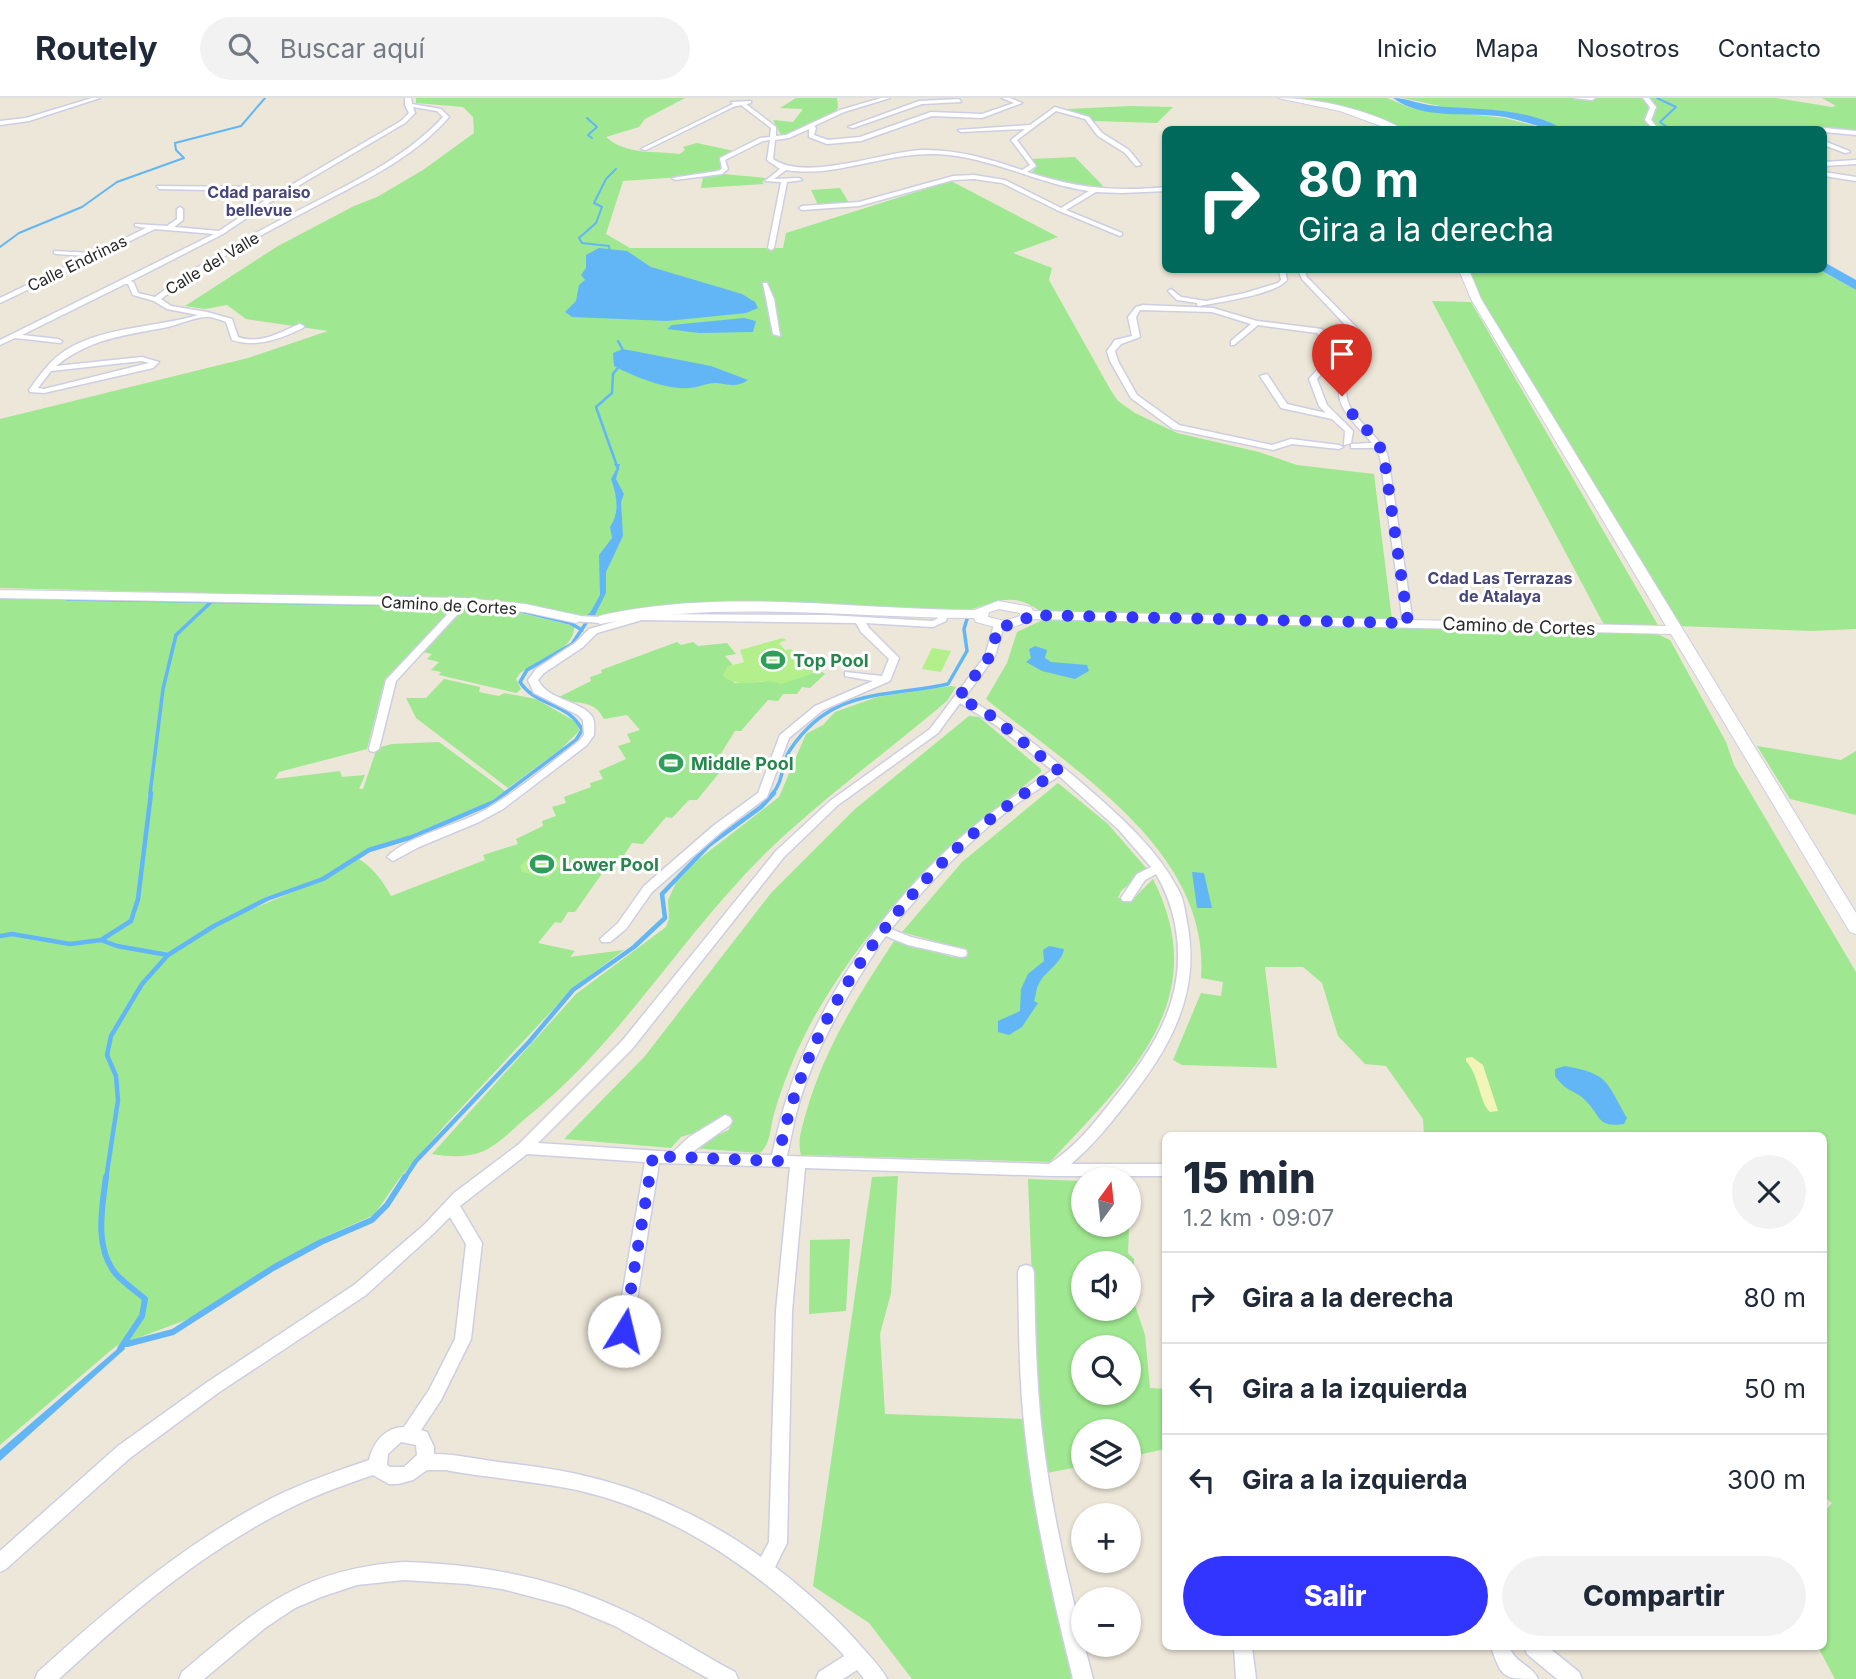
<!DOCTYPE html>
<html lang="es">
<meta charset="utf-8">
<style>
body{margin:0;font-family:Inter,sans-serif;background:#f2f2f3;color:#1f2937;height:100vh;display:flex;flex-direction:column;font-size:26px;white-space:nowrap}
*{box-sizing:border-box;margin:0}
p{font-size:23px;color:#747a83}
.icon{flex:none;width:38px;height:38px;fill:none;stroke:currentColor;stroke-width:2;stroke-linecap:round;stroke-linejoin:round}
.map{position:relative;flex:1;overflow:hidden}
.side{position:absolute;left:1162px;top:1034px;width:665px;height:518px;display:flex;flex-direction:column;background:#fff;border-radius:10px;box-shadow:0 2px 5px #0004}
.side>*{flex:none}
.banner{position:absolute;left:1162px;top:28px;width:665px;height:147px;border-radius:10px;box-shadow:0 2px 5px #0004;background:#00695c;color:#fff;overflow:hidden}
.needle{width:46px;rotate:15deg}
.fabs{position:absolute;left:1071px;top:1069px;display:grid;gap:14px}
.fabs a{display:grid;place-items:center;width:70px;height:70px;border-radius:50%;background:#fff;box-shadow:0 2px 5px #0004;font-size:35px}
.pin{position:absolute;display:grid;place-items:center;width:60px;height:60px;color:#fff;margin:-72px -30px;border-radius:50% 50% 50% 0;rotate:-45deg;box-shadow:0 0 7px #0007}
.pin .icon{rotate:45deg}
.me{position:absolute;width:77px;margin:-38px;rotate:9deg;stroke-linejoin:round;filter:drop-shadow(0 0 5px #0008)}
.turn{display:flex;align-items:center;gap:24px;height:147px;padding:0 21px;font-size:32px}
.turn .icon{width:91px;height:91px;stroke-width:2.5}
.turn b{display:block;font-size:49px;line-height:60px}
.round{display:grid;place-items:center;flex:none;width:74px;height:74px;border-radius:37px;background:#f2f2f3}
.head{display:flex;align-items:center;justify-content:space-between;height:119px;padding:0 21px}
h1{font-size:42px;font-weight:800;line-height:52px}
.button{display:flex;gap:14px;margin-top:auto;padding:14px 21px}
.button a{flex:1;height:80px;border-radius:42px;background:#3235ff;color:#fff;font-size:28px;font-weight:800;line-height:80px;text-align:center}
.button a+a{background:#f2f2f3;color:#1f2937}
ul{padding:0;list-style:none}
li{display:flex;align-items:center;gap:21px;height:91px;padding:0 21px;border-top:2px solid #e0e1e3}
li div{flex:1}
li b{display:block;font-size:26px}
li em{font-style:normal}
header{display:flex;align-items:center;gap:42px;box-sizing:border-box;height:98px;padding:0 35px;background:#fff;border-bottom:2px solid #e0e1e3}
header strong{font-size:33px}
nav{display:flex;gap:38px;margin-inline-start:auto;font-size:24px}
.search{width:490px;height:63px;background:#f2f2f3;display:flex;align-items:center;gap:18px;box-sizing:border-box;padding:0 24px;border-radius:38px;color:#747a83;font-size:26px}
.map>svg:first-child{display:block}
.green{fill:#9fe790;fill-rule:evenodd}
.sand{fill:#f3f4b8}
.pitch{fill:#b3ef8b}
.water{fill:#63b6f6}
.lines{fill:none;stroke-linecap:round;stroke-linejoin:round}
.stream-far4{stroke:#63b6f6;stroke-width:2}
.stream-far3{stroke:#63b6f6;stroke-width:2.5}
.stream-far2{stroke:#63b6f6;stroke-width:3.5}
.stream-far1{stroke:#63b6f6;stroke-width:4.5}
.stream{stroke:#63b6f6;stroke-width:6}
.river{fill:#63b6f6;fill-rule:evenodd}
.street-casing{stroke:#cecee3;stroke-width:3}
.secondary-casing{stroke:#cecee3;stroke-width:2}
.street{fill:#fff;fill-rule:evenodd}
.secondary{fill:#fff;fill-rule:evenodd}
.route{stroke:#3235ff;stroke-width:12;stroke-dasharray:0 21.6}
.labels{text-anchor:middle;dominant-baseline:central;stroke-width:6;stroke-linejoin:round;paint-order:stroke}
.far-neighbourhood-label{font-size:16px;font-weight:bold;fill:#46467b;stroke:#fff}
.far-street-label{font-size:16px;fill:#282828;stroke:#fff}
.street-label{font-size:18px;fill:#282828;stroke:#fff}
.leisure-label{font-size:18px;font-weight:bold;fill:#27864d;stroke:#fff;text-anchor:start}
</style>
<header>
<strong>Routely</strong>
<div class="search"><svg class="icon" aria-label="search" viewBox="0 0 24 24"><circle cx="10" cy="10" r="6"/><path d="M15 15l6 6"/></svg>Buscar aquí</div>
<nav><a>Inicio</a><a>Mapa</a><a>Nosotros</a><a>Contacto</a></nav>
</header>
<div class="map">
<svg width="1856" height="1581" viewBox="0 0 1856 1581">
<rect width="100%" height="100%" fill="#ece7d8"/>
<path class="green" d="M416,0H685L645,21L639,29L606,39C625,57 656,53 680,56L685,52L683,49L697,45L734,53L720,61L722,72L709,77L623,83L606,136L630,150H783L786,135L951,83L1058,139L1013,155L1052,170L1049,182L1110,291L1118,303L1135,315L1177,335L1259,354L1297,367L1374,376L1392,522L1041,514C1010,490 992,508 963,513L664,508L594,519L570,518L485,502L0,490V321L248,260L328,233L246,221L227,207L205,211L185,208L278,148L354,108L377,99L423,72L474,35L473,19L463,9L416,5Z
M796,0H837L838,10L831,17L788,37H781L773,22L793,24L803,11L780,10Z
M1291,0H1387L1411,10L1505,20L1547,31H1408L1345,10Z
M1403,0H1776L1832,9L1836,8L1822,0H1856V35L1804,29L1777,32L1566,31L1500,13L1444,9Z
M1131,8L1173,9L1157,25L1094,23L1067,11Z
M1075,59L1103,88L1101,90L1058,83L1032,74L1036,69L1032,61Z
M723,76L766,80L762,84L764,86L701,90L703,79Z
M840,90L849,105L818,107L811,92Z
M1469,172H1819L1856,192V531L1811,533L1677,528L1501,235L1476,191Z
M1432,203L1471,204L1659,529L1606,528L1603,525Z
M0,498L451,508L444,520L385,581L367,651L279,674L275,681L340,673L342,679L365,677L359,691H363L377,650L392,646L439,644L505,693L492,703L399,742L369,751L324,780L266,799L221,825C267,803 315,788 359,761C373,770 383,783 391,798L485,762L483,757L518,746L516,741L543,728L542,723L556,718L552,709L566,705L564,699L591,689L590,685L603,681L599,673L626,661L618,648L631,644L627,636L640,632L627,617L604,621C593,599 575,608 557,600L591,583L590,579L602,575L601,572L677,544L681,547L693,544L698,548L727,545L736,556L725,558L733,567L727,569L734,585L761,584L821,573L825,576L810,590L802,589L797,596H783L778,603L768,602L741,633H735L720,657L724,659L719,667L724,669L697,702H689L672,720L666,719L643,746L632,745L613,774H603L575,814H568L561,825L555,824L538,845L575,853L570,859L624,852L572,891L447,1025L399,1081L374,1117L318,1142L194,1219L116,1248L0,1347Z
M462,509L508,512L574,528C577,550 535,565 520,575L516,581L521,591L516,595L439,577L441,574L431,572L439,564L427,561L432,556L422,554Z
M1047,520L1655,535L1670,542L1726,644L1734,667L1856,874V1581H1835L1818,1549H1824V1414L1832,1405L1824,1399V1038H1424L1423,1021L1386,968L1365,966L1338,938L1322,885L1303,869H1265L1277,970L1182,967L1173,962L1201,895L1221,898L1223,884L1201,880C1211,753 1073,672 986,601L1007,565L1017,534Z
M444,581L480,589L479,594L499,598L504,595L536,601L578,625L579,633L561,651L508,690L416,620L406,600H426Z
M951,588L956,589L947,603C889,652 827,697 772,749C683,834 623,943 526,1020C513,1031 499,1046 484,1053C466,1060 451,1059 432,1056L576,896L666,829L669,821L668,802L676,785L699,761L779,699L806,636L823,627L835,614L877,599Z
M969,618L979,619L1041,671V674C953,745 882,806 823,904C802,938 785,978 774,1016C770,1029 771,1046 760,1055L690,1050L729,1032L731,1023L681,1039L671,1050L564,1041L645,958L771,795L855,711Z
M1757,648L1841,662L1856,653V717L1790,701Z
M1058,685L1108,726L1147,771L1121,793L1118,800L1133,801L1153,781C1215,903 1128,980 1050,1064L801,1057C797,1042 802,1030 806,1015C824,951 858,898 894,843L953,859L966,852L902,834L962,764Z
M898,1078L891,1195L880,1236L885,1316L1025,1321L1060,1533L1072,1581H912L869,1525L813,1488L872,1079Z
M1028,1081L1083,1083V1127H1129L1131,1084L1128,1155L1134,1161L1135,1207L1145,1237L1150,1290L1165,1291V1351L1129,1359V1334H1083V1368L1047,1375L1036,1282ZM1083,1166H1129V1211H1083ZM1083,1250H1129V1295H1083Z
M850,1141L846,1213L809,1216L810,1142Z"/>
<path class="sand" d="M1472,959L1483,967L1498,1013L1490,1014C1479,1004 1480,979 1466,963V960Z"/>
<path class="pitch" d="M783,540L786,542L779,545L785,552L791,551L813,572L812,576L781,586C763,578 741,593 723,578L727,569L744,564L740,552Z
M932,550L951,553L941,574L922,571Z
M542,752L564,764L548,780L522,774L520,768L535,754Z"/>
<path class="water" d="M599,150L627,153L651,169L742,196L755,204L758,210L746,215L667,223L572,219L565,214L576,203L579,187L585,182L581,177L586,170V157Z
M744,220L756,223L753,234L699,235L667,231L672,227Z
M623,251L711,268L748,282C738,290 727,286 716,285C706,285 698,290 688,290C667,292 633,278 614,268L613,255Z
M614,366H620L616,381L624,396L621,404L623,438L606,474V495L594,519H584L590,515L600,497L599,457L612,440L610,429C620,415 617,397 611,381L617,370Z
M1035,548L1047,552L1045,560L1051,564L1087,567L1089,573L1075,581L1042,573L1026,564L1031,560L1029,551Z
M1192,774L1204,775L1212,810H1197Z
M1049,848L1064,851C1062,864 1047,873 1041,882C1035,891 1037,895 1034,903L1038,905L1022,929L1009,937L998,934V923L1020,913L1021,891L1028,876L1044,863L1043,852Z
M1565,968C1609,976 1606,983 1627,1020L1624,1026C1596,1030 1601,1017 1585,1002C1575,992 1566,994 1555,978V971Z
M122,1247L125,1251L0,1363V1352Z"/>
<g class="lines">
<path class="stream-far4" d="M1657,0L1676,9L1660,24L1671,32
M587,20L597,29L588,37L592,40
M0,149L19,135L82,109L117,84L184,60L176,52L175,45L241,28L265,0
M610,156L609,148L582,145L579,140L596,125L602,109L594,105L606,81L616,71"/>
<path class="stream-far3" d="M618,243L624,254
M618,371L596,309L612,295L613,276L621,266"/>
<path class="stream-far2" d="M67,501L443,507
M521,513L570,525L582,532
M150,696L163,591L176,537L210,505
M504,696L576,642L582,632C570,605 535,608 520,584L527,572L572,546L590,519
M772,696C784,684 781,665 790,652C832,589 884,600 948,586L967,553L964,531L967,521"/>
<path class="stream-far1" d="M0,838L12,836L70,846L101,842L117,848L168,857
M101,842L131,823L138,801L151,695
M106,1081L118,1002L116,978L107,957L111,938L142,886L168,857L214,828L267,801L323,781L369,752L412,739L494,704L506,695
M404,1081L416,1063L529,944L573,892L634,849L665,820L662,796L709,747L761,709L774,695"/>
<path class="stream" d="M106,1079C102,1109 94,1150 116,1176C124,1185 136,1193 145,1201L142,1218L120,1251
M127,1246L173,1234L273,1170L321,1144L372,1122L387,1107L405,1079"/>
<path class="river" d="M1393,0C1408,0 1421,7 1436,8C1477,12 1528,9 1564,32C1543,32 1526,23 1505,19C1469,13 1424,23 1393,0Z
M1824,164L1856,182V192L1820,172H1824Z"/>
<g class="street-casing">
<path id="street" d="M92,0H100L29,23L0,27V23L26,20Z
M405,0H411L412,6L441,11L449,19C414,60 363,83 316,108C263,136 209,164 161,201L171,208L207,214L232,221L238,239C260,247 280,234 300,226L304,228L303,230C280,241 257,250 232,242L226,224C220,222 211,218 205,219C193,220 180,226 168,229C126,237 91,240 56,268L142,259L159,264L153,270L44,295L30,294L29,292C40,277 50,262 66,252C105,228 155,230 198,217L167,211L154,203L133,197L128,186H125L22,237L58,241L62,243L61,245L15,240L0,247V242L214,136L155,131L0,205V200L87,158L56,156L54,155V153L94,155L146,130L135,128V126L167,128L177,121V111L180,109L183,111V122L174,129L219,133L264,103L262,95L254,93L159,91L157,88L254,89L267,93L269,100L401,23L409,15L405,7ZM413,9L437,13L443,19C407,58 359,81 313,105C258,133 204,162 155,199L138,195L134,185L131,183L223,136L269,105L405,25L415,15ZM142,263L149,265L44,291L38,290L51,273Z
M881,0H890L844,14L814,28L816,30L814,37L828,42L860,39L931,14L982,16L1014,5L1002,0H1010L1022,5L982,20L932,18L861,43L827,46L809,39V31L789,40L775,42L773,61C805,84 882,54 921,52C956,51 990,61 1022,72L1030,67L1011,42L1025,31L961,34L958,32L1030,27L1055,9L1089,19L1102,35L1129,52L1141,67L1136,68L1125,55L1098,38L1085,21L1056,13L1017,42L1036,68L1027,74C1074,90 1117,94 1166,89V93L1122,95L1096,94L1066,112L1122,135V137L1120,138L1059,113L1002,85L974,81L953,82L859,108L802,112L799,110L802,108L859,104L953,78L974,77L1005,82L1061,110L1089,93C1037,86 990,58 936,56C886,54 836,80 786,72L774,81L799,80L802,82L787,84L774,150L771,152L768,150L781,84L765,83L780,71L767,62L770,42L763,43L725,62L728,71L722,76L675,82L672,80L718,73L722,71L720,60L760,40L770,39L771,30L741,7L733,9L646,52L641,51L733,6L731,4L751,3V5L746,6L776,29V38L786,37L840,12Z
M1574,0H1595L1592,2Z
M1643,0H1649L1656,9L1651,22L1659,32H1654L1645,22L1650,9Z
M959,1L961,4L922,6L853,30L848,29L919,3Z
M1824,30L1856,33V37L1824,34L1822,32Z
M1824,43L1849,53L1850,54L1845,55L1824,47Z
M1856,62V66L1824,68V64Z
M1824,74L1856,79V83L1824,78Z
M1279,172H1285L1287,182C1274,197 1220,204 1199,208L1197,207V205L1177,202L1168,193L1171,191L1181,199L1206,203L1245,195L1278,185L1281,182Z
M1298,172H1304L1307,179L1360,233L1368,250C1365,264 1355,272 1349,284C1337,308 1368,328 1380,345H1383L1388,359L1413,525L1411,527L1408,528L1403,525L1380,359L1375,350H1351V346L1372,345C1357,326 1327,305 1344,279C1350,269 1358,262 1360,250L1354,236L1302,181Z
M763,185H767L774,201L780,238L773,236Z
M1143,207L1213,210L1257,223L1322,231L1332,243L1333,263L1317,281L1327,307L1353,333L1351,345L1344,347L1345,333L1332,321L1281,310L1260,278L1267,276L1287,306L1326,315L1319,308L1309,281L1325,263L1324,243L1317,235L1258,227L1234,247H1231V243L1251,226L1212,214L1140,212L1136,219L1140,239L1121,246L1115,253L1118,263L1137,297L1179,327L1272,347L1291,341L1339,347L1343,349L1339,351L1292,346L1273,352L1173,331L1131,300L1110,263L1107,253L1115,242L1132,238L1128,219L1136,209Z
M464,501L469,504L467,506L396,583L379,651L374,654L370,653L369,651L386,582L461,502Z
M943,512L948,515L946,523L933,529L866,525L869,530L899,560L890,583L823,612L789,640L767,699L721,734L652,794L626,831L610,844H602L600,841L618,825L644,788L713,728L758,695L780,637L815,608L873,583L845,578V574L882,578L889,561L861,534L856,525L642,522L597,535L583,549L544,575L538,582C548,603 584,603 593,620C595,624 594,632 594,637L587,647L503,711L479,724L419,749L393,763L387,759C407,738 456,728 483,713C518,693 548,667 579,643L584,637L583,622L578,617L534,595L528,582L536,571L575,545L589,531L642,516L828,517L932,523L937,521L940,513Z
M576,518L600,519L605,522L600,525L573,523V519Z
M999,524L1004,527L995,558L965,599C1005,621 1041,651 1076,680C1114,713 1156,748 1179,793C1184,802 1185,814 1187,824C1202,899 1167,955 1121,1012C1106,1031 1090,1050 1071,1066H1166V1078H1052L805,1070L792,1213L787,1445L775,1469C809,1495 840,1523 867,1555C874,1563 882,1571 887,1581H864L857,1572L843,1581H816L819,1574L844,1558L842,1555C768,1480 682,1416 577,1392C534,1383 489,1380 445,1372H427L413,1382L398,1386H389L373,1377C344,1387 315,1397 288,1411C202,1454 129,1516 59,1581H35L38,1574C111,1508 186,1444 274,1399C305,1384 337,1373 369,1362C373,1344 386,1329 404,1329L429,1292L455,1241L466,1146L450,1119L434,1135L366,1197L218,1295L130,1360L6,1471L0,1474V1453L118,1348L206,1285L354,1187L424,1127L454,1095L519,1046L622,943L776,753L830,703L930,631L985,558L994,527ZM960,605L997,628L1052,672C1020,694 988,716 958,742C881,811 816,906 785,1006C780,1022 776,1040 772,1057L691,1055L730,1027L732,1023L730,1019L725,1017L689,1039L673,1054L538,1045L632,951L784,759L838,707L938,635ZM1059,678L1119,732L1151,769L1137,776L1121,800L1123,803H1131L1145,782L1156,776C1166,793 1171,807 1175,826C1189,899 1154,951 1110,1005C1092,1028 1074,1050 1049,1066L787,1058C791,1040 794,1022 799,1005C817,946 849,894 882,843L886,838L908,847L961,859L966,858L967,855L966,852L911,839L891,831C928,786 967,743 1014,708C1028,697 1044,688 1059,678ZM527,1056L645,1064L616,1233L618,1238L624,1240L630,1238L632,1233L659,1065L790,1069L776,1213L769,1444L761,1459C707,1420 643,1390 577,1376C551,1370 524,1367 498,1364C477,1361 455,1356 434,1356V1349L427,1334L421,1332L441,1302L471,1241L482,1145L460,1108ZM401,1344L416,1347L417,1357L404,1369H390L387,1367L388,1356Z
M1026,1167L1032,1169L1034,1174C1035,1228 1036,1281 1042,1335C1052,1418 1072,1500 1093,1581H1073C1053,1500 1034,1418 1025,1334C1019,1281 1019,1228 1018,1174L1020,1169Z
M404,1464C481,1466 557,1480 627,1514C664,1531 699,1555 735,1574L738,1581H709L615,1528L567,1508L502,1491L468,1486L404,1482L357,1487L321,1499L295,1510L265,1530L204,1581H179L182,1574C257,1511 301,1471 404,1464Z
M1234,1549H1252L1256,1581H1236Z
M1491,1549H1509C1517,1567 1531,1566 1538,1581C1504,1581 1502,1581 1491,1549Z
M1525,1549H1548L1579,1574L1582,1581H1557L1527,1556Z"/>
</g>
<g class="secondary-casing">
<path id="secondary" d="M1278,0C1319,0 1369,12 1405,32H1392L1340,13Z
M1459,172H1469L1481,201L1856,815V836L1850,834L1671,536L1034,521L1006,532L976,524L974,520C847,520 726,502 600,526L593,522C600,516 613,515 623,513C739,492 858,512 975,512L998,503L1031,509L1033,513L1666,528L1471,201ZM999,511L1020,515V518L1005,523L988,519L989,514Z
M0,492L464,500L525,506L581,518L583,521L576,525L525,514L464,508L0,500Z"/>
</g>
<use href="#street" class="street"/>
<use href="#secondary" class="secondary"/>
</g>
<g class="lines">
<path class="route" d="M624,1233L653,1058L778,1063C805,907 924,753 1059,673L985,613L958,600L990,558L999,527C1010,528 1024,528 1028,517L1408,525L1384,359C1376,333 1350,322 1342,298"/>
</g>
<defs>
<g id="stadium-bare" transform="scale(1.89)"><path d="M0-5a6.5 5 0 1 0 0 10a6.5 5 0 1 0 0-10ZM-3.5-1.8h7v3.6h-7Z" fill="#2e9e5b" stroke="#fff" stroke-width="2.5" paint-order="stroke"/></g>
</defs>
<g fill-rule="evenodd">
<use href="#stadium-bare" x="773" y="562"/>
<use href="#stadium-bare" x="671" y="665"/>
<use href="#stadium-bare" x="542" y="766"/>
</g>
<g class="labels">
<g class="far-neighbourhood-label">
<text x="259" y="94">Cdad paraiso<tspan x="259" dy="18">bellevue</tspan></text>
<text x="1500" y="480">Cdad Las Terrazas<tspan x="1500" dy="18">de Atalaya</tspan></text>
</g>
<g class="far-street-label">
<text transform="translate(77 165) rotate(-26)">Calle Endrinas</text>
<text transform="translate(212 165) rotate(-31)">Calle del Valle</text>
<text transform="translate(449 507) rotate(3)">Camino de Cortes</text>
</g>
<g class="street-label">
<text transform="translate(1519 528) rotate(2)">Camino de Cortes</text>
</g>
<g class="leisure-label">
<text x="793" y="562">Top Pool</text>
<text x="691" y="665">Middle Pool</text>
<text x="562" y="766">Lower Pool</text>
</g>
</g>
</svg>
<div class="fabs">
<a><svg class="needle" viewBox="-14 -14 28 28"><path d="M0-13l5 13h-10z" fill="#e53935"/><path d="M0 13l5-13h-10z" fill="#747a83"/></svg></a>
<a><svg class="icon" aria-label="sound" viewBox="0 0 24 24"><path d="M4 9h4l5-4v14l-5-4H4zM17 9q2 3 0 6"/></svg></a>
<a><svg class="icon" aria-label="search" viewBox="0 0 24 24"><circle cx="10" cy="10" r="6"/><path d="M15 15l6 6"/></svg></a>
<a><svg class="icon" aria-label="layers" viewBox="0 0 24 24"><path d="M12 4l9 5-9 5-9-5zM3 14l9 5 9-5"/></svg></a>
<a>+</a>
<a>−</a>
</div>
<div class="pin" style="left:1342px;top:298px;background:#d93025"><svg class="icon" aria-label="arrive" viewBox="0 0 24 24"><path d="M6 21V4h12l-3 4 3 4H6"/></svg></div>
<svg class="me" style="left:624px;top:1233px" viewBox="-20 -20 40 40"><circle r="19" fill="#fff"/><path d="M0-13L10 11 0 6-10 11z" fill="#3235ff"/></svg>
<div class="banner">
<div class="turn"><svg class="icon" aria-label="right" viewBox="0 0 24 24"><path d="M7 20v-9h11M14 6l5 5-5 5"/></svg><div><b>80 m</b>Gira a la derecha</div></div>
</div>
<section class="side">
<div class="head"><div><h1>15 min</h1><p>1.2 km · 09:07</p></div><a class="round"><svg class="icon" aria-label="close" viewBox="0 0 24 24"><path d="M6 6l12 12M18 6L6 18"/></svg></a></div>
<ul>
<li><svg class="icon" aria-label="right" viewBox="0 0 24 24"><path d="M7 20v-9h11M14 6l5 5-5 5"/></svg><div><b>Gira a la derecha</b></div><em>80 m</em></li>
<li><svg class="icon" aria-label="left" viewBox="0 0 24 24"><path d="M17 20v-9H6M10 6l-5 5 5 5"/></svg><div><b>Gira a la izquierda</b></div><em>50 m</em></li>
<li><svg class="icon" aria-label="left" viewBox="0 0 24 24"><path d="M17 20v-9H6M10 6l-5 5 5 5"/></svg><div><b>Gira a la izquierda</b></div><em>300 m</em></li>
</ul>
<div class="button"><a>Salir</a><a>Compartir</a></div>
</section>
</div>
